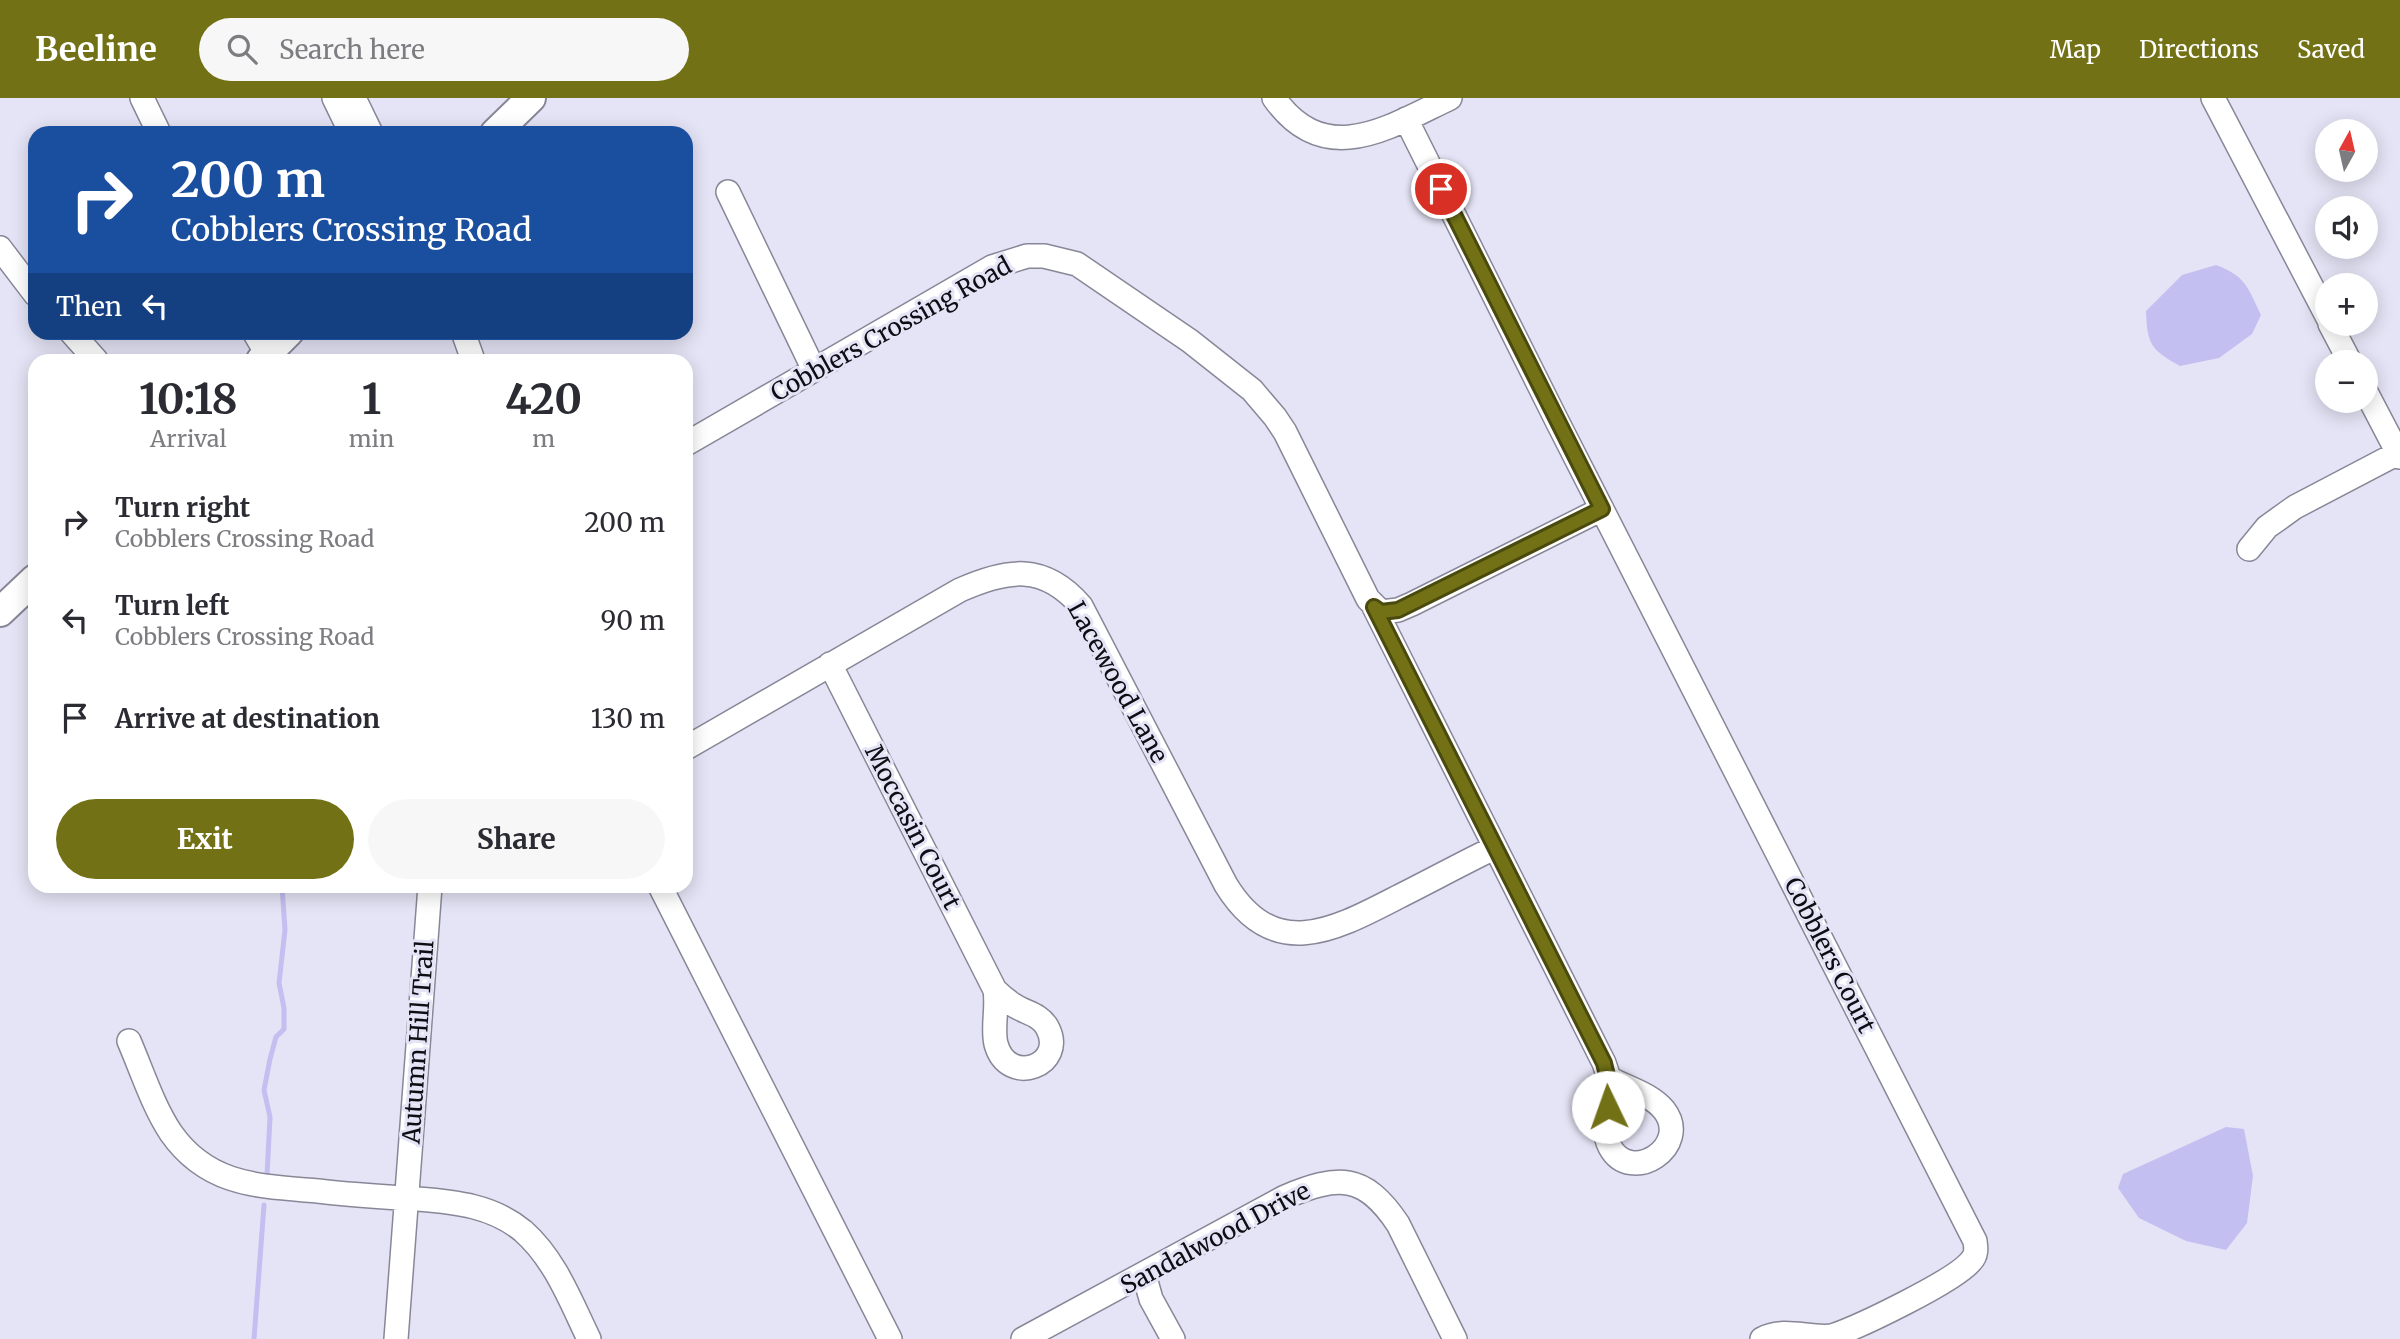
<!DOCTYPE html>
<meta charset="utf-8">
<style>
body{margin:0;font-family:Merriweather,serif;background:#f7f7f7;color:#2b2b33;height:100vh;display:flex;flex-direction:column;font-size:26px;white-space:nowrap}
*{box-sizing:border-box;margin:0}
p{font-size:23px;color:#7c7c81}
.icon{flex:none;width:38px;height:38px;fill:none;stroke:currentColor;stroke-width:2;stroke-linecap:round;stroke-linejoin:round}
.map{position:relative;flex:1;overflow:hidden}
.sheet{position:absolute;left:28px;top:256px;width:665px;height:539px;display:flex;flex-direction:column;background:#fff;border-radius:21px;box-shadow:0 4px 18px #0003}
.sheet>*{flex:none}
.banner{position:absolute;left:28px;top:28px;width:665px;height:214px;border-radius:21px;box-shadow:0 4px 18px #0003;background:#1a4fa0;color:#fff;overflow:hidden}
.needle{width:46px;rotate:8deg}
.buttons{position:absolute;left:2315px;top:21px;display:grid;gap:14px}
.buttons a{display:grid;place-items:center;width:63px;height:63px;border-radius:50%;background:#fff;box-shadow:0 4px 18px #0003;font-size:35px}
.pin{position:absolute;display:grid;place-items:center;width:60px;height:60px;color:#fff;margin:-30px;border:4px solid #fff;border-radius:50%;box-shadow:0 2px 7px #0007}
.me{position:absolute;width:77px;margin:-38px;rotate:357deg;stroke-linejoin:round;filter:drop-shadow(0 0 5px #0008)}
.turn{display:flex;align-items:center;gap:24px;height:147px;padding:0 28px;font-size:32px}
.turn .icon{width:91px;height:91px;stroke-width:2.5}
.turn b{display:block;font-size:49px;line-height:60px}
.then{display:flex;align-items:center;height:66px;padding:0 28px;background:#0003;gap:14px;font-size:26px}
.eta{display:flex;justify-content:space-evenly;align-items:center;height:119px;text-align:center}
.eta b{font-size:42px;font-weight:700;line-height:49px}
.button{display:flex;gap:14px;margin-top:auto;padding:14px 28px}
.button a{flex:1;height:80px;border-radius:42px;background:#727115;color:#fff;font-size:28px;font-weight:700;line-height:80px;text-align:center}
.button a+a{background:#f7f7f7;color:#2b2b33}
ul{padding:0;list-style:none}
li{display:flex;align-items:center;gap:21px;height:98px;padding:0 28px}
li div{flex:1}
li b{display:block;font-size:26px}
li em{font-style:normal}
header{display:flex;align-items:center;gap:42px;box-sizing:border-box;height:98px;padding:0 35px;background:#727115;color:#fff}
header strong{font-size:33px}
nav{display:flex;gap:38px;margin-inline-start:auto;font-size:24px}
.search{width:490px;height:63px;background:#f7f7f7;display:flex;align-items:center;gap:18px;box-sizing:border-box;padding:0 24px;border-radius:38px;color:#7c7c81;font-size:26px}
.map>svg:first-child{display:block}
.water{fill:#c3bff1}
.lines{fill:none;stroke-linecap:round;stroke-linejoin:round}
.stream{stroke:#c3bff1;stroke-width:5}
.minor-casing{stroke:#888798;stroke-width:26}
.major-casing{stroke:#888798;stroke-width:32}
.minor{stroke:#fff;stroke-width:23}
.major{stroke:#fff;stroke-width:28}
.route-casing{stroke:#4a490e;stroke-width:18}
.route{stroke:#727115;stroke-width:12}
.labels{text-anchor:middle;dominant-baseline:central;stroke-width:6;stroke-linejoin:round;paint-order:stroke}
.street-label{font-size:24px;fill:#0e0d13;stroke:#e5e4f6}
</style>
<header>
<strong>Beeline</strong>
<div class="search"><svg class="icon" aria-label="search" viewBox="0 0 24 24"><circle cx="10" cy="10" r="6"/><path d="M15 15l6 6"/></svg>Search here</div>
<nav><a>Map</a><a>Directions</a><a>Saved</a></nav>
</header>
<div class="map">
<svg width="2400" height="1241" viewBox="0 0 2400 1241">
<rect width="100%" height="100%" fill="#e5e4f6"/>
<path class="water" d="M2216,167C2246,178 2248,190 2261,217L2252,236L2219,260L2180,268C2151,252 2147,246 2146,213L2182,177Z
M2226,1029L2244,1031L2253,1078L2247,1125L2226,1152L2186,1143L2139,1120L2118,1090L2123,1076Z"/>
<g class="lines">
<path class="stream" d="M267,1077L270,1019L264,992L270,961L276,939L284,931V910L279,885L285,832L282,788
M254,1241L264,1107"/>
<g class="minor-casing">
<path id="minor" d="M142,0L159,35
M334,0L351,35
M354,0L371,35
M1274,0C1325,72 1389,29 1450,0
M2213,0L2328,220
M1406,21L1557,323L1975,1143C1976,1150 1977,1157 1971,1163C1955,1183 1859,1229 1832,1238
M728,94L814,272
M0,150L35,196
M2330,226L2350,264
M71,234L96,262
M254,234L267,256
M463,234L473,262
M2366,294L2400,359
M686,346L992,169L1027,158H1044L1077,166L1190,243L1252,292L1275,319L1285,334L1368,501L1381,514L1398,512L1412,506L1602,411
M2249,451L2267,429L2295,409L2398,355
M1374,509L1604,965L1609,980
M830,566L995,892
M686,650L960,492C1007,471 1044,465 1081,508L1226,787C1274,865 1334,832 1398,799C1430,783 1461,766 1494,750
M660,788L890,1241
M995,892C1000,897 1006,902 1012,906C1024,915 1039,915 1047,929C1068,967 1008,990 996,946C992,930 998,910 995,892Z
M129,943C142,973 153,1008 171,1035C208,1088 259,1088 318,1093C351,1097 385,1099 418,1101C456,1104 493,1108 523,1133C555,1161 571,1204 589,1241
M1609,980C1627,990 1651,996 1664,1012C1692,1048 1631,1088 1610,1049C1599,1029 1612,1002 1609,980Z
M1144,1176L1151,1201L1173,1241
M396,1241L430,788
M1023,1241L1285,1099C1338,1077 1364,1075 1398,1126L1455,1241
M1762,1241C1784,1229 1809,1241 1832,1238L1831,1241"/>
</g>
<g class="major-casing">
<path id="major" d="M495,35L531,0
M261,262L289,234
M0,514L35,481"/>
</g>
<use href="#minor" class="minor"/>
<use href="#major" class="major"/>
</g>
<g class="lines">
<g class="route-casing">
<path id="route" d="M1441,91L1602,411L1398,512L1381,514L1374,509L1604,965L1611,994L1608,1009"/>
</g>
<use href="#route" class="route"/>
</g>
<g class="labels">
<g class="street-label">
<text transform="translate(891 231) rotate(-29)">Cobblers Crossing Road</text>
<text transform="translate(1118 584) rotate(61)">Lacewood Lane</text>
<text transform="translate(913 729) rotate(63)">Moccasin Court</text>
<text transform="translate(1830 857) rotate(63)">Cobblers Court</text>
<text transform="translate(418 944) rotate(-86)">Autumn Hill Trail</text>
<text transform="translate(1215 1140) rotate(-28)">Sandalwood Drive</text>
</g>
</g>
</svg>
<div class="buttons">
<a><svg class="needle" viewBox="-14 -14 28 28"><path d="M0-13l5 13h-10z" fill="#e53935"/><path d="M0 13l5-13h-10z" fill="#7c7c81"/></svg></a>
<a><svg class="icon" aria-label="sound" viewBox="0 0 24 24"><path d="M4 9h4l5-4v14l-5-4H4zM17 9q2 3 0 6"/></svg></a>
<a>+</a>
<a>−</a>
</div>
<div class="pin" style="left:1441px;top:91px;background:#d93025"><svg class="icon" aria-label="arrive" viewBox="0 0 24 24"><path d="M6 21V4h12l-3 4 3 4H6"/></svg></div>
<svg class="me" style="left:1608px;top:1009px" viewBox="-20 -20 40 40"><circle r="19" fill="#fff"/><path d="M0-13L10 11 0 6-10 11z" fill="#727115"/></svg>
<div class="banner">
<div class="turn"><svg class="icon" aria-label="right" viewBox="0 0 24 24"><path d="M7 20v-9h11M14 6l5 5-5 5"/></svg><div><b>200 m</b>Cobblers Crossing Road</div></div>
<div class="then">Then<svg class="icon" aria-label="left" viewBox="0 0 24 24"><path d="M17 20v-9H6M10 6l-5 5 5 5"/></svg></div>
</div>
<section class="sheet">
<div class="eta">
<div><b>10:18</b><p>Arrival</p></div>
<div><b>1</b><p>min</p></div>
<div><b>420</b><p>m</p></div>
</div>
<ul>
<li><svg class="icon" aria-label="right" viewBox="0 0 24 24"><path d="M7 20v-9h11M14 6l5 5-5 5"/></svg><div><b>Turn right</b><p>Cobblers Crossing Road</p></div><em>200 m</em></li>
<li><svg class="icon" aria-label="left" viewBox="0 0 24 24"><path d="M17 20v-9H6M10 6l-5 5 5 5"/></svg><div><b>Turn left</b><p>Cobblers Crossing Road</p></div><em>90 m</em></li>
<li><svg class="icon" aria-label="arrive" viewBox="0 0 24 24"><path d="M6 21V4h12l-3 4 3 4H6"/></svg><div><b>Arrive at destination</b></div><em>130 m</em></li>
</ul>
<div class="button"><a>Exit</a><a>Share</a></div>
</section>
</div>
